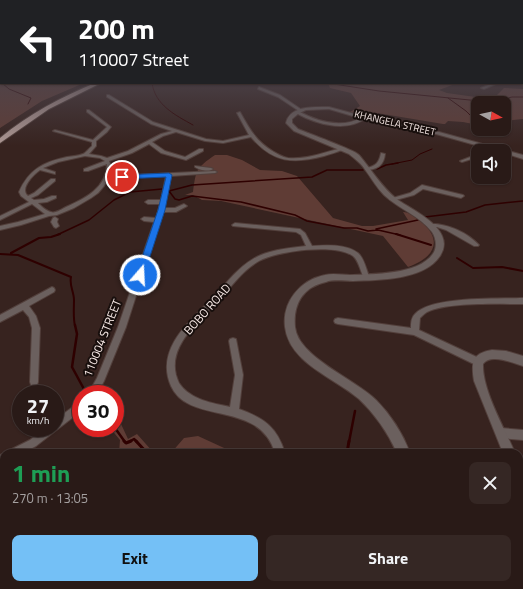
<!DOCTYPE html>
<meta charset="utf-8">
<style>
body{margin:0;font-family:"Titillium Web",sans-serif;background:#352724;color:#f1f3f6;height:100vh;display:flex;flex-direction:column;font-size:15px;white-space:nowrap}
*{box-sizing:border-box;margin:0}
p{font-size:13px;color:#a5a1a1}
.icon{flex:none;width:22px;height:22px;fill:none;stroke:currentColor;stroke-width:2;stroke-linecap:round;stroke-linejoin:round}
.map{position:relative;flex:1;overflow:hidden}
.drawer{position:absolute;left:0px;top:449px;width:523px;height:140px;display:flex;flex-direction:column;background:#291a17;border-radius:12px 12px 0 0;box-shadow:0 1px 3px #0004,0 0 0 1px #453836}
.drawer>*{flex:none}
.guide{position:absolute;left:0px;top:0px;width:523px;height:84px;box-shadow:0 1px 3px #0004,0 0 0 1px #453836;background:#202124;color:#fff;overflow:hidden}
.needle{width:26px;rotate:98deg}
.fabs{position:absolute;left:471px;top:96px;display:grid;gap:8px}
.fabs a{display:grid;place-items:center;width:40px;height:40px;border-radius:8px;background:#291a17;box-shadow:0 1px 3px #0004,0 0 0 1px #453836;font-size:20px}
.speed{position:absolute;left:12px;top:385px;display:flex;gap:8px;font-size:20px;font-weight:700;text-align:center}
.speed>*{display:grid;place-content:center;width:52px;height:52px;border-radius:50%;background:#291a17;box-shadow:0 1px 3px #0004,0 0 0 1px #453836;line-height:1}
.speed small{font-size:10px;font-weight:400}
.speed .limit{border:6px solid #d22;background:#fff;color:#111}
.pin{position:absolute;display:grid;place-items:center;width:34px;height:34px;color:#fff;margin:-17px;border:2px solid #fff;border-radius:50%;box-shadow:0 1px 4px #0007}
.me{position:absolute;width:44px;margin:-22px;rotate:19deg;stroke-linejoin:round;filter:drop-shadow(0 0 3px #0008)}
.turn{display:flex;align-items:center;gap:14px;height:84px;padding:0 12px;font-size:18px}
.turn .icon{width:52px;height:52px;stroke-width:2.5}
.turn b{display:block;font-size:28px;line-height:34px}
.round{display:grid;place-items:center;flex:none;width:42px;height:42px;border-radius:8px;background:#352724}
.headline{display:flex;align-items:center;justify-content:space-between;height:68px;padding:0 12px}
h1{font-size:24px;font-weight:700;line-height:30px;color:#1e9e55}
.cta{display:flex;gap:8px;margin-top:auto;padding:8px 12px}
.cta a{flex:1;height:46px;border-radius:8px;background:#74c0f6;color:#111;font-size:16px;font-weight:700;line-height:46px;text-align:center}
.cta a+a{background:#352724;color:#f1f3f6}
.map>svg:first-child{display:block}
.green{fill:#5f3c35}
.lines{fill:none;stroke-linecap:round;stroke-linejoin:round}
.stream-far4{stroke:#2e0000;stroke-width:1}
.stream-far3{stroke:#2e0000;stroke-width:1.5}
.stream-far2{stroke:#2e0000;stroke-width:2}
.stream-far1{stroke:#2e0000;stroke-width:2.5}
.stream{stroke:#2e0000;stroke-width:3}
.minor-casing{stroke:#523f3b;stroke-width:2}
.tertiary-casing{stroke:#523f3b;stroke-width:2}
.primary-casing{stroke:#523f3b;stroke-width:2}
.minor{fill:#6b605e;fill-rule:evenodd}
.tertiary{fill:#6b605e;fill-rule:evenodd}
.primary{fill:#ad9793;fill-rule:evenodd}
.route{fill:#1a73e8;stroke:#114b97}
.labels{text-anchor:middle;dominant-baseline:central;stroke-width:4;stroke-linejoin:round;paint-order:stroke}
.far-street-label{font-size:10px;fill:#f8eae7;stroke:#180f0d}
.street-label{font-size:12px;fill:#f8eae7;stroke:#180f0d}
</style>
<div class="map">
<svg width="523" height="589" viewBox="0 0 523 589">
<rect width="100%" height="100%" fill="#37231f"/>
<path class="green" d="M0,64L1,83H84L42,101L0,128Z
M328,83L455,84L439,90L447,93L497,100V95L504,88L523,89V119L513,120L504,123V103H478V125L463,122L448,121L445,124H443L365,111L359,112L357,115L350,112L360,106L351,93L330,88Z
M215,155H227L242,160L260,170L282,171L297,176L333,218L362,226H373L408,220L403,212C409,212 414,217 419,220C445,240 434,258 408,267L383,236L221,201L202,200L193,195H185L193,192C196,170 196,168 215,155Z
M115,411L128,439L137,434L153,452L161,453H119L120,440L110,428H115Z
M198,436L235,453H171L184,438Z"/>
<g class="lines">
<path class="stream-far4" d="M0,78L1,83
M2,83L9,89L31,98L28,104
M152,83C155,105 175,115 193,125
M327,83L379,91L490,102L512,97H523
M448,98L466,111L478,123
M488,129L495,133V136
M392,164L412,160L420,154L432,149"/>
<path class="stream-far3" d="M377,169L386,165L398,163
M363,170H327L312,177L192,185L169,191L175,199L179,200L192,196L241,202L295,215L307,221L344,228H357L368,231L378,230L400,235
M425,217L466,212L485,205L523,201
M376,229L418,220
M57,235L89,220L114,200L130,192L162,189"/>
<path class="stream-far2" d="M396,234L431,245
M11,253L39,238L51,237L60,234
M0,254L18,255L71,277C69,285 74,292 74,300C74,309 73,317 75,326
M457,258L473,268L502,267L523,271"/>
<path class="stream-far1" d="M75,325L77,334L72,367L85,391
M115,428L125,442
M129,442L134,439L137,442
M349,442L355,411"/>
<path class="stream" d="M124,441L126,443L131,441
M136,441L147,453
M347,453L349,441"/>
<g class="minor-casing">
<path id="minor" d="M522,64H523V66H522Z
M522,69H523V72H522Z
M493,83H498L484,89L481,88Z
M259,87L280,95L302,110L299,111L278,97L258,89Z
M107,95H109L153,122L206,139L223,141L249,135L237,113L240,112C250,130 256,141 274,152C278,154 282,157 288,158C306,160 325,152 342,148L344,149C338,152 330,154 324,156C293,164 273,163 251,137L223,143L205,141L176,132L163,136L152,142L165,151L185,157L199,149H203V151L186,160L161,153L149,144L132,153L109,161C112,166 111,171 110,176L215,171L217,172L215,173L171,176L164,208H175L184,204L187,206L176,212H163L126,327L104,381L97,394H88L97,378L118,327L154,222L144,221L141,219L144,217L156,218L160,204H148L145,202L148,200H161L166,176L108,179L104,186L98,193L91,198L74,208L57,215L49,216L21,225L0,230V226L18,222L45,214L32,204L0,220V216L29,202L21,196L19,192C29,169 44,162 67,157C72,156 78,156 83,154C86,153 89,148 92,146V142L53,131L55,130L93,140L107,127L87,112V110H89L111,127L107,132L96,141V146L89,154L101,156L107,158L128,151L161,134L172,131L151,124L107,97ZM85,156L100,158L105,161L84,169V171H88L107,164C107,188 84,199 66,207C62,209 55,214 51,212C46,211 41,206 38,203L47,202L56,198V196H52L44,199L34,200L31,198L38,195L55,181V179H51L34,193L28,196C19,189 33,175 40,170L55,174V172L43,168L58,162Z
M296,111H298C318,122 342,129 363,117L366,118C346,133 316,124 296,113Z
M483,145L487,146L484,151H480Z
M381,153L385,154C384,165 377,170 366,170V168C376,166 379,163 381,153Z
M478,154V157L462,162L460,161Z
M195,166L211,168L213,169C209,172 199,170 195,167Z
M422,185L463,195L464,196L461,198L423,189L414,195L392,201L389,199L410,193Z
M55,217L58,219L57,222L59,226L56,228L54,227L51,222L53,218Z
M235,223L300,229L305,233L312,246C326,245 346,244 358,253C364,258 366,269 369,276L368,278H364C360,271 359,261 353,256C335,243 277,251 259,261C243,270 232,286 220,299C202,319 168,344 176,375C177,378 178,381 179,383C190,400 213,403 230,407L235,375L229,341L230,339L233,338L236,339L243,375L239,409C264,418 277,427 285,453H275C259,399 189,426 171,386C154,348 193,318 216,295C227,282 238,268 253,259C268,250 288,248 306,246L301,235L296,232L233,226L232,225Z
M430,224C447,223 468,233 479,245L478,246H474L446,230L437,227H428V225Z
M52,287L54,288L55,290L54,292L29,306L36,316L40,328L38,382L37,385L34,386L31,385L30,382L32,328L29,317L23,310L0,322V315Z
M523,298V304C499,304 448,302 427,312C424,314 422,316 420,318L419,330L481,359L482,362L481,365L478,366L414,335L338,324L335,323L334,321L335,319L338,318L411,328C411,323 411,318 415,314C431,296 499,299 523,298Z
M81,401V411L36,446L23,453H8L10,450L30,440L45,428H55V420Z
M501,428L523,430V440L501,438L498,436L496,433L498,430Z
M4,453V463L0,465V455Z
M519,483L523,485V496L519,495Z
M15,585H28L26,589H13Z
M225,585H238L236,589H223Z"/>
</g>
<g class="tertiary-casing">
<path id="tertiary" d="M329,107L381,121L439,132L523,155V159L504,153V151H497L436,134L380,124L329,109L306,110L299,113L292,119V123L298,129C307,133 355,150 359,155C371,169 382,188 398,200C414,211 457,230 440,256C424,280 380,280 353,281C345,281 334,279 326,282C303,287 293,304 295,327C298,357 355,379 376,400C390,414 403,434 410,453H397C388,433 375,414 359,399C335,378 289,363 285,327C282,302 300,280 325,275C333,273 342,275 350,275C373,274 421,275 434,252C437,246 436,238 432,232C420,216 399,209 384,195C377,188 372,179 366,171C362,164 355,159 349,154L294,131L286,123C290,105 315,107 329,107Z
M492,350L506,351L523,356V366C513,363 491,353 483,364C482,390 505,429 515,453H503L474,381C471,363 472,353 492,350Z
M364,585H385L383,589H362Z"/>
</g>
<g class="primary-casing">
<path id="primary" d="M95,83H101L49,109L0,143V138C29,114 61,97 95,83Z"/>
</g>
<use href="#minor" class="minor"/>
<use href="#tertiary" class="tertiary"/>
<use href="#primary" class="primary"/>
</g>
<linearGradient id="sky" x2="0" y2="1"><stop stop-color="#1e1311"/><stop offset="0.44" stop-color="#4d454d"/><stop offset="1" stop-color="#4d454d" stop-opacity="0"/></linearGradient>
<rect width="523" height="146" fill="url(#sky)"/>
<path class="route" d="M169,173L172,175L165,210L144,275L140,278L136,275L158,210L166,177L122,179L119,177L122,175Z"/>
<g class="labels">
<g class="far-street-label">
<text transform="translate(395 123) rotate(13)">KHANGELA STREET</text>
</g>
<g class="street-label">
<text transform="translate(207 309) rotate(-48)">BOBO ROAD</text>
<text transform="translate(102 338) rotate(-68)">110004 STREET</text>
</g>
</g>
</svg>
<div class="fabs">
<a><svg class="needle" viewBox="-14 -14 28 28"><path d="M0-13l5 13h-10z" fill="#e53935"/><path d="M0 13l5-13h-10z" fill="#a5a1a1"/></svg></a>
<a><svg class="icon" aria-label="sound" viewBox="0 0 24 24"><path d="M4 9h4l5-4v14l-5-4H4zM17 9q2 3 0 6"/></svg></a>
</div>
<div class="speed"><div>27<small>km/h</small></div><div class="limit">30</div></div>
<div class="pin" style="left:122px;top:177px;background:#d93025"><svg class="icon" aria-label="arrive" viewBox="0 0 24 24"><path d="M6 21V4h12l-3 4 3 4H6"/></svg></div>
<svg class="me" style="left:140px;top:275px" viewBox="-20 -20 40 40"><circle r="17" fill="#1a73e8" stroke="#fff" stroke-width="3"/><path d="M0-11L8 9 0 5-8 9z" fill="#fff"/></svg>
<div class="guide">
<div class="turn"><svg class="icon" aria-label="left" viewBox="0 0 24 24"><path d="M17 20v-9H6M10 6l-5 5 5 5"/></svg><div><b>200 m</b>110007 Street</div></div>
</div>
<section class="drawer">
<div class="headline"><div><h1>1 min</h1><p>270 m · 13:05</p></div><a class="round"><svg class="icon" aria-label="close" viewBox="0 0 24 24"><path d="M6 6l12 12M18 6L6 18"/></svg></a></div>
<div class="cta"><a>Exit</a><a>Share</a></div>
</section>
</div>
